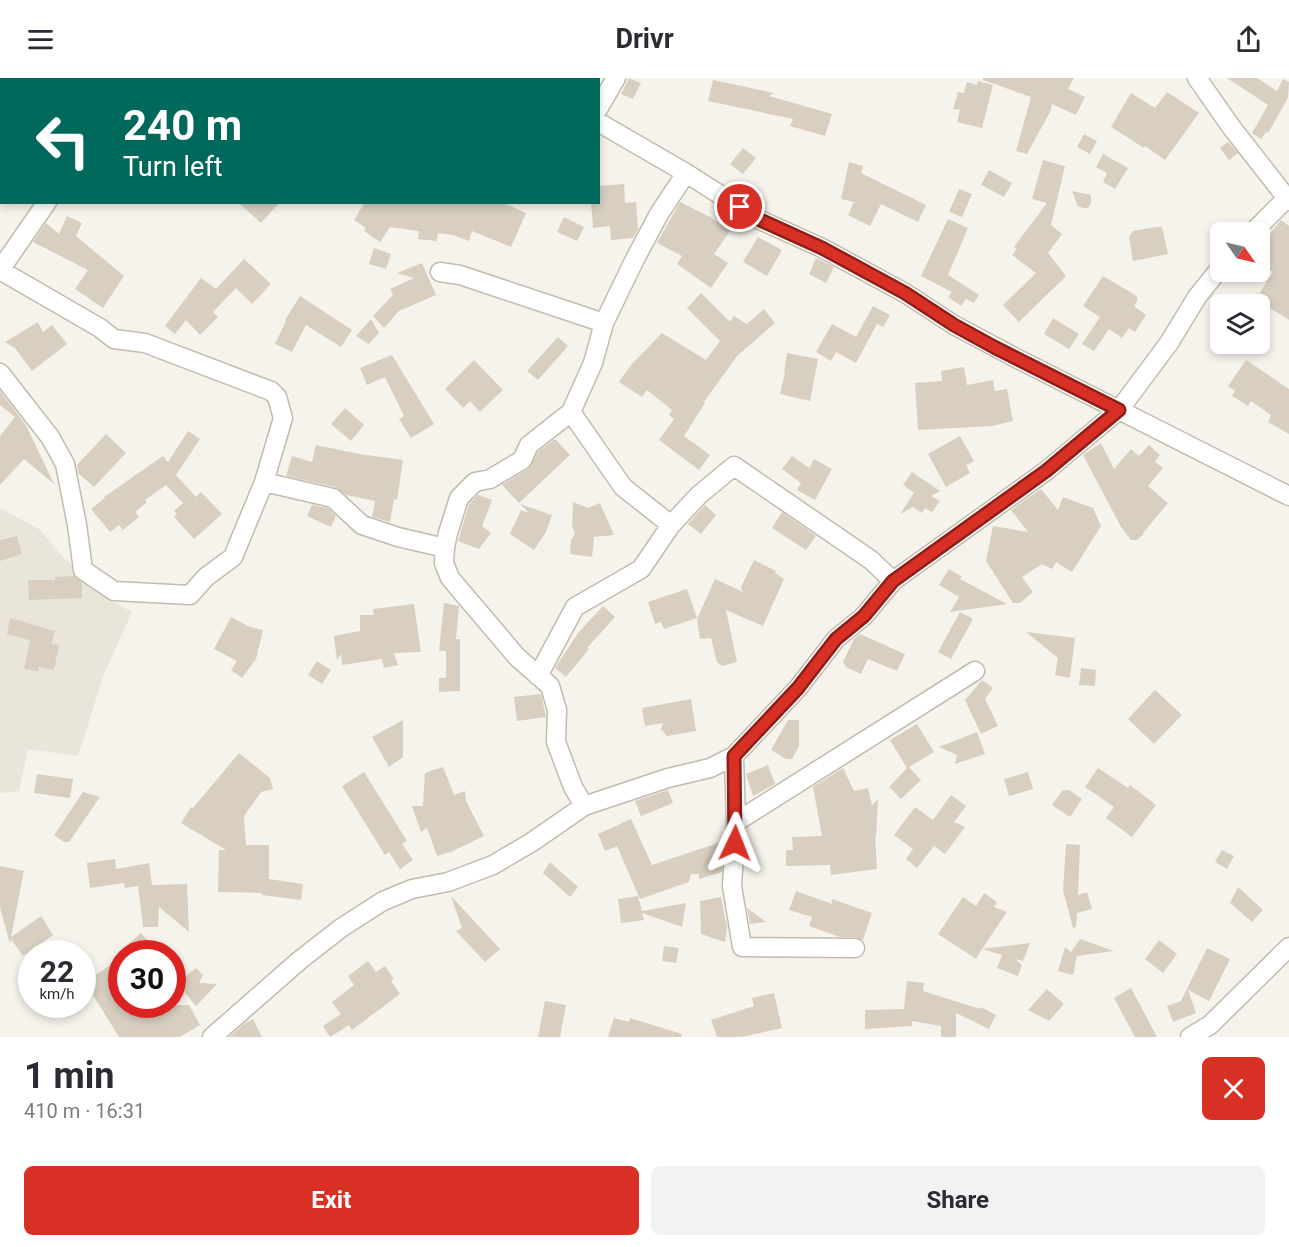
<!DOCTYPE html>
<meta charset="utf-8">
<style>
body{margin:0;font-family:Roboto,sans-serif;background:#f2f2f3;color:#2b2b33;height:100vh;display:flex;flex-direction:column;font-size:22px;white-space:nowrap}
*{box-sizing:border-box;margin:0}
p{font-size:20px;color:#7c7c81}
.icon{flex:none;width:33px;height:33px;fill:none;stroke:currentColor;stroke-width:2;stroke-linecap:round;stroke-linejoin:round}
.map{position:relative;height:959px;overflow:hidden}
.drawer{display:flex;flex-direction:column;background:#fff;flex:1}
.drawer>*{flex:none}
.guide{position:absolute;left:0px;top:0px;width:600px;height:126px;box-shadow:0 3px 9px #0003;background:#00695c;color:#fff;overflow:hidden}
.needle{width:39px;rotate:124deg}
.buttons{position:absolute;left:1210px;top:144px;display:grid;gap:12px}
.buttons a{display:grid;place-items:center;width:60px;height:60px;border-radius:9px;background:#fff;box-shadow:0 3px 9px #0003;font-size:30px}
.speed{position:absolute;left:18px;top:862px;display:flex;gap:12px;font-size:30px;font-weight:700;text-align:center}
.speed>*{display:grid;place-content:center;width:78px;height:78px;border-radius:50%;background:#fff;box-shadow:0 3px 9px #0003;line-height:1}
.speed small{font-size:15px;font-weight:400}
.speed .limit{border:9px solid #d22;background:#fff;color:#111}
.pin{position:absolute;display:grid;place-items:center;width:51px;height:51px;color:#fff;margin:-26px;border:3px solid #fff;border-radius:50%;box-shadow:0 2px 6px #0007}
.me{position:absolute;width:66px;margin:-33px;rotate:2deg;stroke-linejoin:round;filter:drop-shadow(0 0 4px #0008)}
.turn{display:flex;align-items:center;gap:21px;height:126px;padding:0 24px;font-size:27px}
.turn .icon{width:78px;height:78px;stroke-width:2.5}
.turn b{display:block;font-size:42px;line-height:51px}
.round{display:grid;place-items:center;flex:none;width:63px;height:63px;border-radius:9px;background:#f2f2f3}
.head{display:flex;align-items:center;justify-content:space-between;height:102px;padding:0 24px}
h1{font-size:36px;font-weight:700;line-height:45px}
.button{display:flex;gap:12px;margin-top:auto;padding:12px 24px}
.button a{flex:1;height:69px;border-radius:9px;background:#d93025;color:#fff;font-size:24px;font-weight:700;line-height:69px;text-align:center}
.button a+a{background:#f2f2f3;color:#2b2b33}
header{display:flex;justify-content:space-between;align-items:center;height:78px;padding:0 24px;background:#fff;font-size:27px;font-weight:700}
.map>svg:first-child{display:block}
.residential{fill:#eae5da}
.building{fill:#d8cfc1}
.lines{fill:none;stroke-linecap:round;stroke-linejoin:round}
.street-casing{stroke:#c2bbae;stroke-width:21}
.street{stroke:#fff;stroke-width:18}
.route-casing{stroke:#8d1f18;stroke-width:15}
.route{stroke:#d93025;stroke-width:10}
</style>
<header><svg class="icon" aria-label="menu" viewBox="0 0 24 24"><path d="M4 6h16M4 12h16M4 18h16"/></svg>Drivr<svg class="icon" aria-label="share" viewBox="0 0 24 24"><path d="M12 15V3M7 8l5-5 5 5M5 13v7h14v-7"/></svg></header>
<div class="map">
<svg width="1289" height="959" viewBox="0 0 1289 959">
<rect width="100%" height="100%" fill="#f6f3ec"/>
<path class="residential" d="M0,430L39,451L64,480L112,523L132,534L104,596L78,678L28,671L19,713L0,715Z"/>
<path class="building" d="M629,0L641,5L633,21L621,16Z
M983,0H1074L1068,11L1085,19L1076,37L1052,26L1050,34L1027,76L1016,73L1031,19L983,2Z
M1227,0H1257L1277,13L1283,1L1289,4L1288,20L1268,55L1266,54L1261,61L1252,55L1268,27Z
M713,2L774,15L769,18L832,36L825,58L790,48L793,41L708,23Z
M978,3L993,7L982,50L957,44L960,32L953,31L958,14L964,15L967,4L977,7Z
M1167,14L1199,35L1165,82L1145,68L1144,70L1111,49L1131,15L1155,30Z
M1084,56L1097,63L1090,76L1077,69Z
M1228,64L1238,75L1229,82L1220,70Z
M743,70L756,80L743,96L730,86Z
M1103,76L1128,90L1115,111L1103,104L1107,95L1096,89Z
M1043,82L1065,88L1051,147L1062,156L1048,175L1066,198L1019,244L1003,227L1036,195L1012,177L1017,171L1014,169L1047,125L1032,121Z
M849,84L863,88L861,95L926,127L918,144L881,126L870,148L848,137L854,124L841,121Z
M989,92L1012,105L1004,119L981,107Z
M624,106L625,125L636,124L638,151L633,160L611,162L610,148L593,150L591,124H598V108Z
M959,111L972,116L962,139L949,134Z
M1072,113L1091,117V125L1088,130H1083L1078,128Z
M238,124H280L261,145Z
M365,124H501L526,135L511,169L472,153L469,163L453,157L438,155L437,163L418,161L419,153L390,149L380,164L364,153L366,150L354,142Z
M680,124L710,139L730,153L714,176L728,185L711,210L677,186L682,178L657,165Z
M67,138L82,145L76,158L124,198L103,230L75,211L88,192L33,164L46,145L59,156Z
M564,139L584,149L577,163L557,154Z
M948,141L968,150L948,197L979,217L974,225L966,221L961,228L948,219L952,214L921,198Z
M1281,142L1289,148V242L1256,221L1273,194L1260,184V168Z
M1156,149H1162L1168,176L1133,183L1129,159L1133,153Z
M758,159L782,172L767,198L743,184Z
M374,170L391,176L386,191L369,186Z
M816,180L834,189L826,205L809,196Z
M244,181L271,206L252,226L236,210L213,234L218,239L200,257L186,242L175,256L165,248L201,200L216,211Z
M422,185L436,217L399,233L384,250L373,238L393,217L390,211L414,200L397,195Z
M1103,198L1137,218V223L1134,228L1146,237L1135,254L1129,250L1122,260L1109,251L1094,273L1082,266L1100,239L1083,228Z
M701,215L730,244L734,238L747,246L764,231L775,245L737,278L704,324L705,325L684,358L710,377L699,392L659,362L674,341L669,337L672,332L647,312L642,319L619,304L631,287L662,255L706,282L720,263L687,230Z
M300,218L352,252L341,269L306,247L292,274L275,266L286,243L285,242Z
M873,228L890,237L883,249L877,246L856,285L836,274L831,283L816,274L832,246L856,259Z
M1053,240L1079,256L1069,271L1044,256Z
M371,241L379,255L369,266L356,258Z
M38,244L43,254L52,247L67,266L32,293L15,270L5,264Z
M558,259L568,268L538,302L527,293Z
M787,275L818,281L810,323L780,316L785,295H784Z
M392,277L434,346L411,360L399,341L404,338L385,299L367,307L360,290Z
M474,282L503,312L480,334L470,323L463,330L445,311Z
M1246,282L1289,311V356L1268,344L1271,337L1251,323L1248,328L1232,318L1235,313L1228,308Z
M964,289L967,307L993,302L995,313L1007,311L1013,343L992,348L918,352L915,305L942,303L941,293Z
M0,313L26,347L54,406L24,381L0,407V358L15,339L0,327Z
M345,330L364,347L351,363L331,346Z
M188,353L200,361L176,397L196,419L201,414L222,436L194,461L174,439L177,436L174,433L183,425L166,407L145,422L147,424L135,434L139,439L123,452L119,447L110,454L91,431L105,420L104,419L163,378L168,384Z
M106,356L126,375L94,409L78,395L77,387Z
M960,358L974,383L966,387L970,395L946,409L928,376Z
M555,361L570,377L519,425L502,407L528,391L538,374Z
M1101,365L1114,391L1131,371L1139,378L1149,367L1160,377L1155,384L1163,390L1148,408L1168,425L1143,455L1144,456L1137,462H1131L1121,449L1083,377Z
M316,367L369,378L367,377L403,382L397,422L394,421L390,444L372,439L375,423L346,417L336,409L286,398L292,378L312,384Z
M792,378L809,390L814,381L832,391L815,422L797,412L801,405L782,391Z
M912,394L940,413L931,418L940,423L932,434L925,430L922,435L913,429L900,436L914,415L903,407Z
M1041,411L1058,432L1063,419L1093,430L1101,448L1072,494L1056,484L1052,491L1042,486L1022,499L1033,514L1020,525H1013L986,483L993,448L1028,454L1011,432Z
M478,417L492,422L482,448L491,455L479,471L458,463L469,426Z
M573,424L588,430L600,425L614,457L594,459L592,479L570,476L571,462L575,456L572,448Z
M520,426L552,437L546,454L534,472L510,456L521,432L529,435Z
M312,427L328,430L336,438L331,449L307,438Z
M705,427L716,437L701,456L688,446Z
M782,434L816,458L806,472L772,450Z
M17,458L22,476L0,483V462Z
M754,482L776,493L775,495L784,501L763,548L726,532L737,584L722,588L717,584L711,560L700,561L697,541L715,501L743,514L741,509Z
M949,491L962,499L960,501L1007,526L950,534L959,519L939,507Z
M74,498L82,505V520L29,522L28,502H55V499Z
M687,511L697,540L664,551L661,544L655,546L648,524Z
M444,525L459,528L456,561H460V613L439,614V600H446V573H439Z
M414,526L421,574L394,575L398,587L384,590L382,581L342,587L341,576L337,582L334,558L360,553V537H374L373,531Z
M603,528L615,539L587,570L589,571L566,599L555,590L578,555Z
M960,534L973,541L951,581L938,574Z
M231,539L250,549L263,552L256,581L242,600L231,592L237,583L214,571Z
M10,540L55,553L51,566L59,567L54,592L39,589L38,593L24,591L30,562L7,556Z
M1026,554L1075,560L1070,600L1055,597L1058,580Z
M860,556L905,576L897,593L868,581L861,596L846,589L843,584L854,561Z
M317,583L331,592L322,606L308,597Z
M1081,590L1096,592L1095,608L1079,607Z
M982,602L993,610L985,621L998,648L981,656L965,622Z
M1155,612L1182,637L1154,666L1128,641Z
M541,616L546,639L517,643L514,619Z
M691,621L696,653L667,658L661,651L663,645L645,648L642,630Z
M403,642V679L389,689L372,659Z
M788,642H799V668L792,681H786L771,672Z
M917,646L934,674L909,689L921,702L901,721L889,709L907,690L890,662Z
M977,654L985,676L955,686L957,677L939,669Z
M239,675L270,700L273,711L261,714L244,738L246,767H269V801L303,806L301,822L262,817V815L218,814L219,772H226L181,745L191,729L193,730Z
M768,687L775,706L753,718L746,696Z
M443,689L454,717L465,713L466,723L484,758L449,775V774L437,778L427,750L421,754L412,728H423L425,695Z
M843,690L854,713L868,710L872,727L878,721L876,759L875,757L877,791L831,797L830,787L786,788V772H793L792,759L822,758L813,709Z
M1098,690L1128,710L1130,707L1156,727L1132,759L1106,740L1114,729L1085,709Z
M364,694L407,763L402,766L413,782L400,791L389,774L385,777L342,708Z
M1028,694L1033,711L1009,718L1004,701Z
M37,696L73,701L70,720L34,715Z
M668,712L673,725L641,738L635,723Z
M1063,712H1069L1082,721L1070,739L1052,727Z
M83,714L100,719L69,764H64L54,757Z
M951,717L966,728L954,744L965,749L945,776L934,768L917,790L906,781L913,771L894,757L915,729L933,742Z
M631,741L652,787L718,765L723,779L722,794L699,801V796H691L689,804L640,821L617,768L605,773L598,756Z
M1066,766L1080,767L1078,817L1087,814L1092,831L1077,835L1076,849L1073,850L1063,812Z
M1222,772L1234,778L1227,791L1215,784Z
M115,781L116,791L149,785L152,807L187,806L189,854L159,829L158,849H143L138,808L125,810L124,805L90,810L87,785Z
M550,784L578,809L570,819L543,795Z
M0,788L24,793L11,859L41,838L53,857L23,878L11,861L10,866L0,829Z
M1238,809L1263,832L1252,844L1230,825Z
M796,813L832,826V821L872,835L863,862L855,859H840L809,848L812,839L789,832Z
M984,815L997,824L994,829L1007,834L982,871L1030,865L1023,883L1015,881L1022,887L1018,898L997,890L1002,877L982,871L976,881L938,856L963,819L976,828Z
M451,818L500,871L485,884L456,853L462,850Z
M638,818L642,833L686,825L682,849L642,835L644,842L621,845L618,821Z
M721,819L727,849L725,864L701,856L700,823Z
M747,830L766,844L750,846Z
M141,855L159,876H117Z
M1080,861L1114,873L1077,878L1073,897L1058,893L1065,869L1071,874Z
M1159,862L1177,876L1163,895L1145,881Z
M664,868L679,870L676,885L662,883Z
M1207,870L1230,881L1209,923L1188,912L1196,935L1173,944L1167,928L1181,923Z
M122,879V927H189L200,947L180,959H119L85,904Z
M368,883L376,894L385,888L394,901L391,903L400,916L352,952L349,947L330,959L323,948L341,936L332,924L354,907L348,898Z
M196,890L203,897L199,905L217,906L196,928L177,905Z
M907,903L924,905L923,913L980,931L981,929L996,937L989,951L956,935V959H941V948L912,943V948L865,951V932L904,931Z
M1131,910L1157,959H1135L1114,920Z
M1047,911L1064,926L1049,943L1028,932Z
M774,915L782,950L741,959H717L711,942L754,928L752,920Z
M545,923L566,927L560,959H538Z
M614,940L629,944L630,940L682,956L681,959H608Z
M253,941L262,959H229L245,945Z"/>
<g class="lines">
<g class="street-casing">
<path id="street" d="M533,0L535,2
M1197,0L1232,50L1289,123
M145,2L146,0
M598,31L616,0
M598,44L686,95L758,141L822,170L905,215L954,247L1014,279L1289,418
M1253,154L1289,118
M0,192L47,124
M440,194L460,197L604,245
M0,295L50,359L65,386L77,447L83,492L114,513L190,517L206,499L233,479L264,404L283,340L277,319L271,313L145,265L114,261L100,250L0,192
M571,334L623,409L671,447L699,417L734,388L871,482L893,503
M264,404L333,420L362,447L398,459L445,470
M538,598L575,529L641,491L671,447
M734,678L736,744L732,808L742,869L855,870
M584,728L573,709L556,664L557,632L550,608L517,579L450,500L444,485L445,470L448,455L459,420L475,404L490,401L522,382L529,367L571,334L593,285L604,245L635,181L659,136L686,95
M736,744L975,593
M212,959L300,882L341,850L383,823L412,811L448,804L493,787L532,764L584,728L668,700L710,690L734,678L798,610L836,561L864,538L893,503L1046,393L1119,332L1169,265L1197,219L1221,189
M1190,959L1210,947L1289,869"/>
</g>
<use href="#street" class="street"/>
</g>
<g class="lines">
<g class="route-casing">
<path id="route" d="M735,765L734,678L798,610L836,561L864,538L893,503L1046,393L1119,332L994,269L954,247L905,215L822,170L758,141L740,129"/>
</g>
<use href="#route" class="route"/>
</g>
</svg>
<div class="buttons">
<a><svg class="needle" viewBox="-14 -14 28 28"><path d="M0-13l5 13h-10z" fill="#e53935"/><path d="M0 13l5-13h-10z" fill="#7c7c81"/></svg></a>
<a><svg class="icon" aria-label="layers" viewBox="0 0 24 24"><path d="M12 4l9 5-9 5-9-5zM3 14l9 5 9-5"/></svg></a>
</div>
<div class="speed"><div>22<small>km/h</small></div><div class="limit">30</div></div>
<div class="pin" style="left:740px;top:129px;background:#d93025"><svg class="icon" aria-label="arrive" viewBox="0 0 24 24"><path d="M6 21V4h12l-3 4 3 4H6"/></svg></div>
<svg class="me" style="left:735px;top:765px" viewBox="-20 -20 40 40"><path d="M0-17L14 15 0 8-14 15z" fill="#d93025" stroke="#fff" stroke-width="4"/></svg>
<div class="guide">
<div class="turn"><svg class="icon" aria-label="left" viewBox="0 0 24 24"><path d="M17 20v-9H6M10 6l-5 5 5 5"/></svg><div><b>240 m</b>Turn left</div></div>
</div>
</div>
<section class="drawer">
<div class="head"><div><h1>1 min</h1><p>410 m · 16:31</p></div><a class="round" style="background:#d93025;color:#fff"><svg class="icon" aria-label="close" viewBox="0 0 24 24"><path d="M6 6l12 12M18 6L6 18"/></svg></a></div>
<div class="button"><a>Exit</a><a>Share</a></div>
</section>
